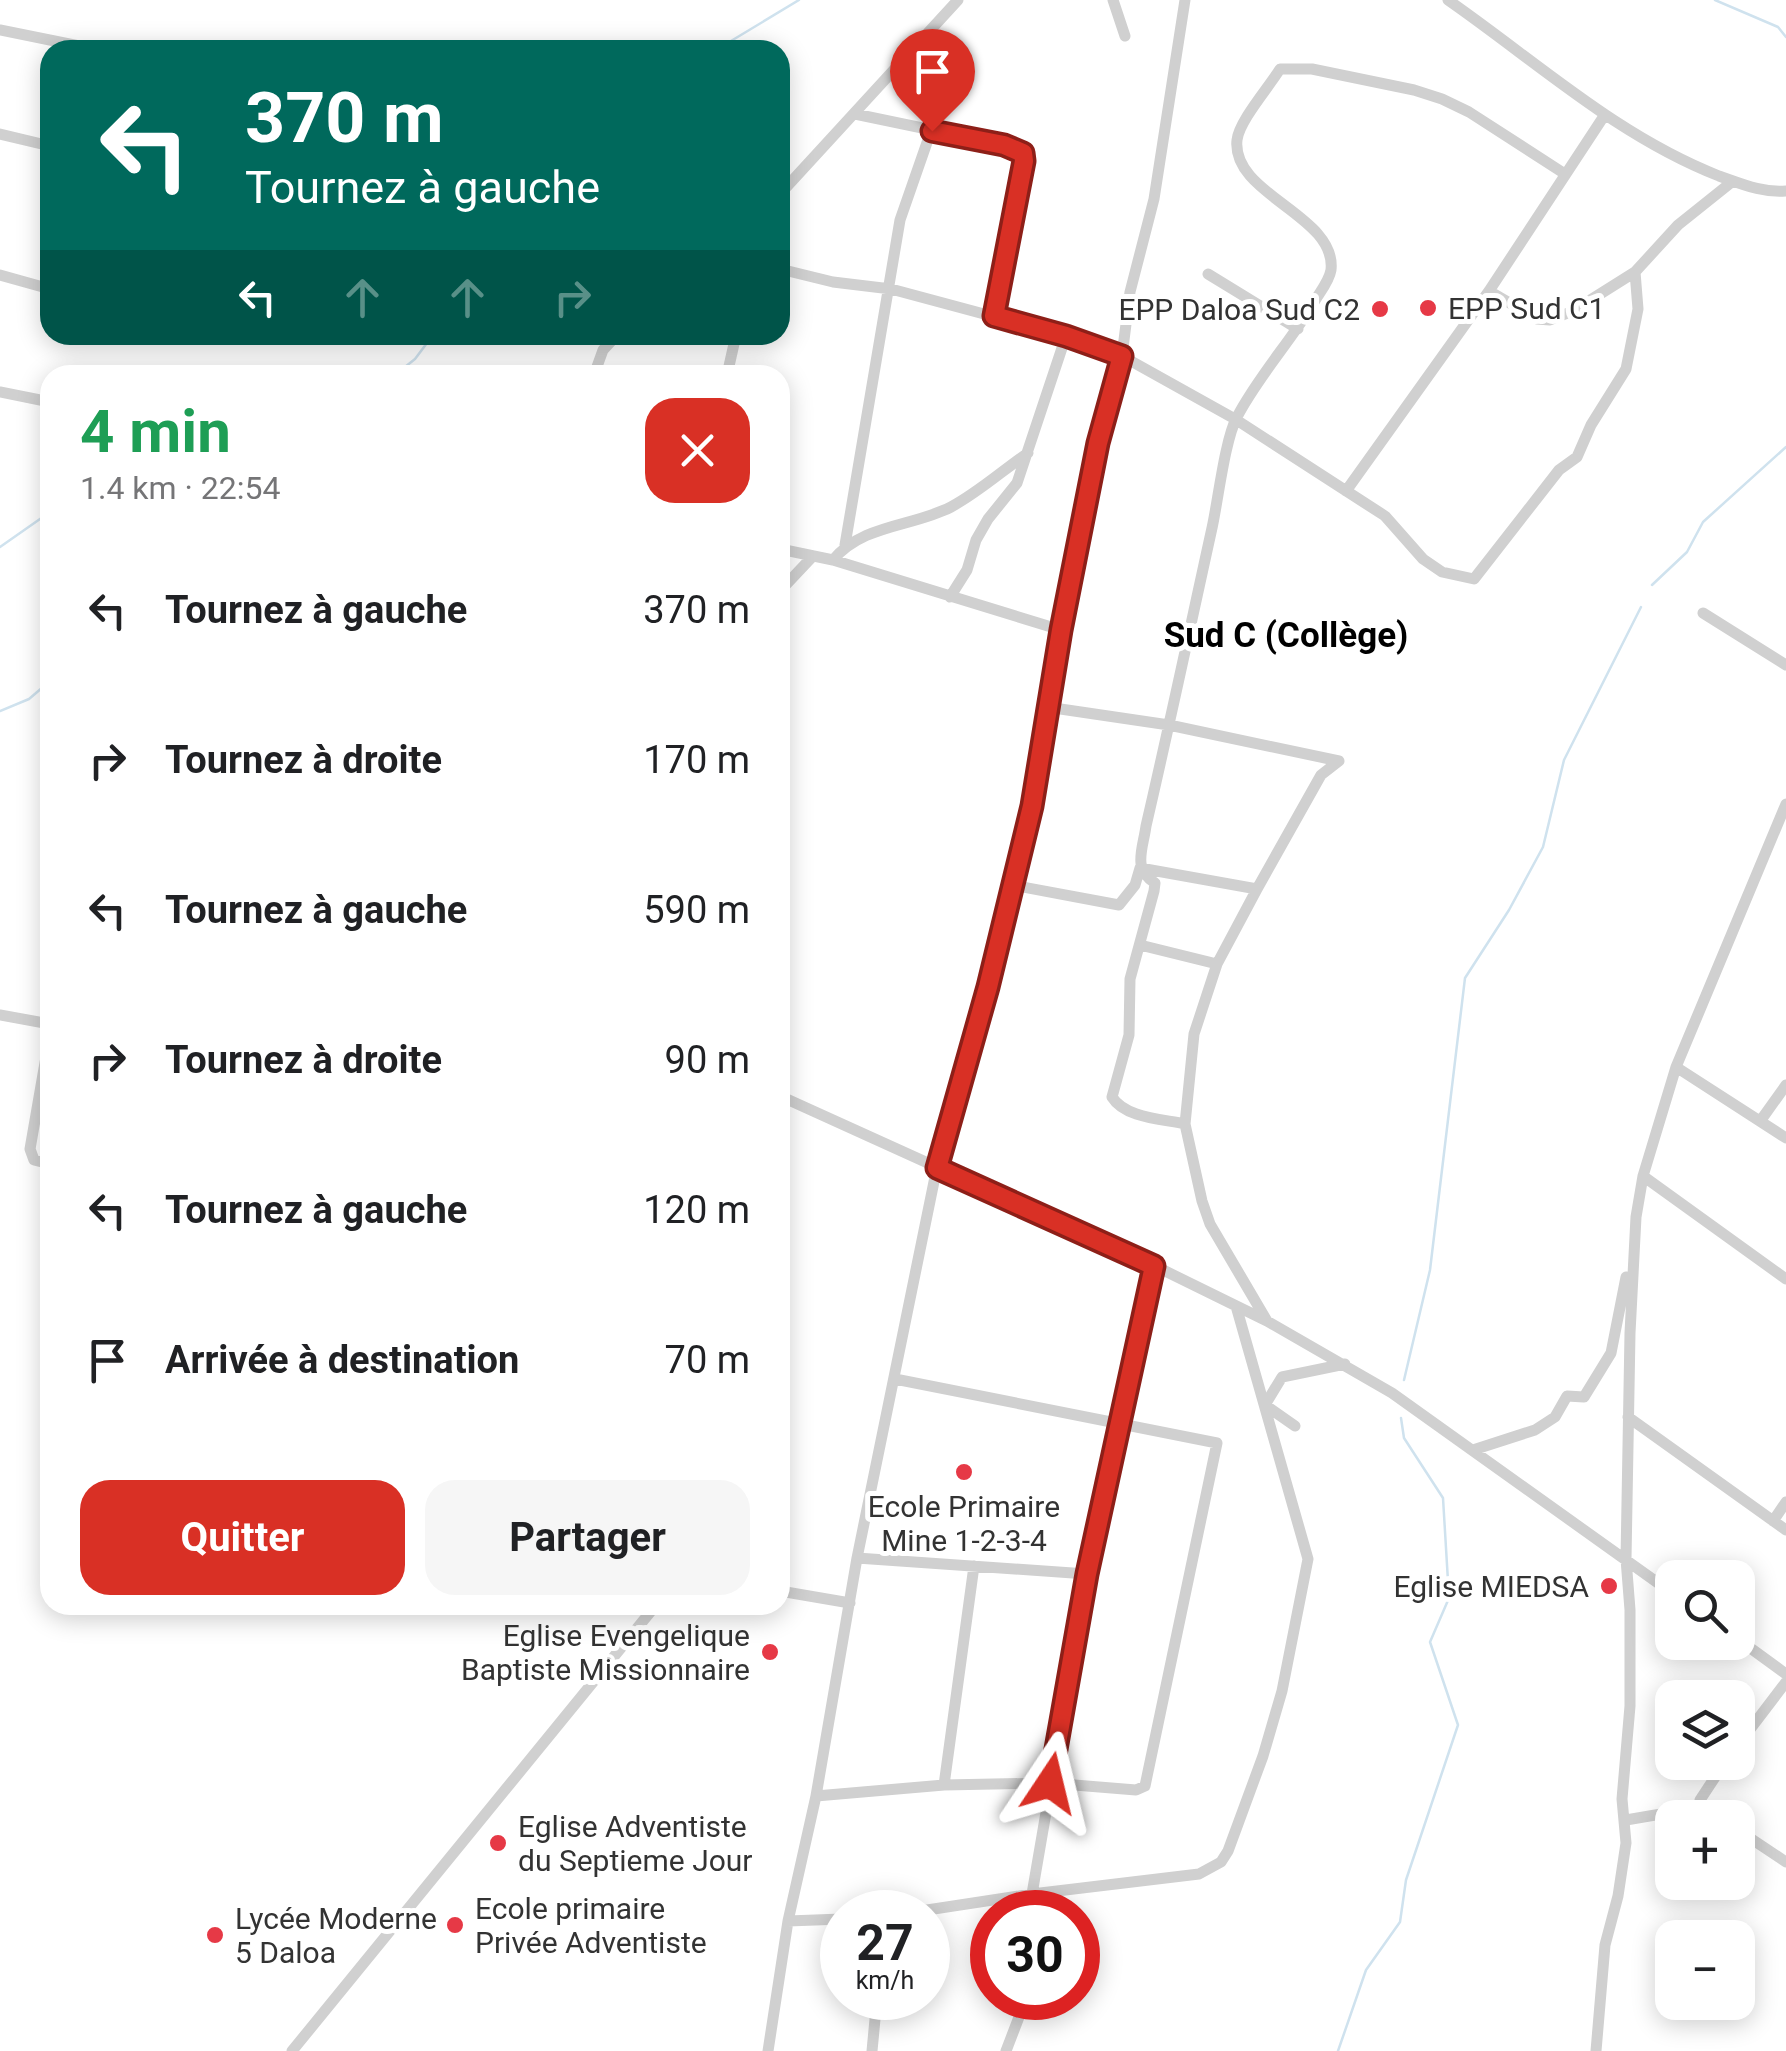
<!DOCTYPE html>
<html lang="fr">
<meta charset="utf-8">
<style>
body{margin:0;font-family:Roboto,sans-serif;background:#f6f6f6;color:#202124;height:100vh;display:flex;flex-direction:column;font-size:38px;white-space:nowrap}
*{box-sizing:border-box;margin:0}
p{font-size:32px;color:#757577}
.icon{flex:none;width:55px;height:55px;fill:none;stroke:currentColor;stroke-width:2;stroke-linecap:round;stroke-linejoin:round}
.map{position:relative;flex:1;overflow:hidden}
.sheet{position:absolute;left:40px;top:365px;width:750px;height:1250px;display:flex;flex-direction:column;background:#fff;border-radius:30px;box-shadow:0 5px 25px #0003}
.sheet>*{flex:none}
.guide{position:absolute;left:40px;top:40px;width:750px;height:305px;border-radius:30px;box-shadow:0 5px 25px #0003;background:#00695c;color:#fff;overflow:hidden}
.tools{position:absolute;left:1655px;top:1560px;display:grid;gap:20px}
.tools a{display:grid;place-items:center;width:100px;height:100px;border-radius:20px;background:#fff;box-shadow:0 5px 25px #0003;font-size:50px}
.speed{position:absolute;left:820px;top:1890px;display:flex;gap:20px;font-size:50px;font-weight:700;text-align:center}
.speed>*{display:grid;place-content:center;width:130px;height:130px;border-radius:50%;background:#fff;box-shadow:0 5px 25px #0003;line-height:1}
.speed small{font-size:25px;font-weight:400}
.speed .limit{border:15px solid #d22;background:#fff;color:#111}
.pin{position:absolute;display:grid;place-items:center;width:85px;height:85px;color:#fff;margin:-102px -42px;border-radius:50% 50% 50% 0;rotate:-45deg;box-shadow:0 0 10px #0007}
.pin .icon{rotate:45deg}
.me{position:absolute;width:110px;margin:-55px;rotate:10deg;stroke-linejoin:round;filter:drop-shadow(0 0 8px #0008)}
.turn{display:flex;align-items:center;gap:35px;height:210px;padding:0 40px;font-size:45px}
.turn .icon{width:130px;height:130px;stroke-width:2.5}
.turn b{display:block;font-size:70px;line-height:85px}
.lanes{display:flex;align-items:center;height:95px;padding:0 40px;background:#0003;justify-content:center;gap:50px;direction:ltr}
.lanes .off{opacity:.35}
.round{display:grid;place-items:center;flex:none;width:105px;height:105px;border-radius:30px;background:#f6f6f6}
.summary{display:flex;align-items:center;justify-content:space-between;height:170px;padding:0 40px}
h1{font-size:60px;font-weight:700;line-height:75px;color:#1e9e55}
.action{display:flex;gap:20px;margin-top:auto;padding:20px 40px}
.action a{flex:1;height:115px;border-radius:30px;background:#d93025;color:#fff;font-size:40px;font-weight:700;line-height:115px;text-align:center}
.action a+a{background:#f6f6f6;color:#202124}
ul{padding:0;list-style:none}
li{display:flex;align-items:center;gap:30px;height:150px;padding:0 40px}
li div{flex:1}
li b{display:block;font-size:38px}
li em{font-style:normal}
.map>svg:first-child{display:block}
.lines{fill:none;stroke-linecap:round;stroke-linejoin:round}
.stream{stroke:#cfe2ee;stroke-width:2.5}
.minor{stroke:#d0d0d0;stroke-width:11}
.route-casing{stroke:#8d1f18;stroke-width:25}
.route{stroke:#d93025;stroke-width:18}
.poi-dot{fill:#e63946;stroke:#fff;stroke-width:4}
.labels{text-anchor:middle;dominant-baseline:central;stroke-width:10;stroke-linejoin:round;paint-order:stroke}
.poi-label{font-size:30px;fill:#333;stroke:#fff;text-anchor:start}
.quarter-label{font-size:35px;font-weight:bold;fill:#000;stroke:#fff}
</style>
<div class="map">
<svg width="1786" height="2051" viewBox="0 0 1786 2051">
<rect width="100%" height="100%" fill="#fff"/>
<g class="lines">
<path class="stream" d="M1715,0L1778,27L1786,37
M716,50L799,0
M395,375L415,359L433,335
M0,547L50,512
M1652,585L1687,552L1703,522L1786,447
M0,711L29,699L50,681
M1404,1380L1430,1270L1465,978L1509,910L1543,847L1564,760L1641,607
M1338,2051L1366,1970L1400,1922L1406,1880L1458,1725L1430,1642L1449,1598L1443,1498L1404,1438L1401,1418"/>
<path class="minor" d="M1113,0L1125,36
M1448,0C1537,62 1617,136 1719,176C1742,184 1762,193 1786,191
M0,30L99,50
M855,114L1004,145L1023,153L1024,161L993,316
M0,134L50,146
M780,194L958,0
M780,269L833,282L891,289L1066,336L1122,356L1235,419L1385,516L1423,559L1442,572L1474,579L1559,470L1577,457L1591,425L1626,369L1638,309L1635,272
M1208,274L1298,329
M0,275L50,289
M1489,291L1537,319L1550,320L1573,311L1635,272L1678,225L1733,181
M594,375L603,350L617,335
M727,375L736,335
M0,392L50,402
M780,478L784,479
M1346,491L1489,291L1604,116
M845,545L900,220L931,131
M780,549L833,560L1061,630
M833,560C863,524 912,527 951,507C979,492 1003,470 1028,453
M780,591L813,556
M950,597L967,570L976,540L988,519L1017,483L1066,336
M1703,613L1786,665
M1047,707L1169,725L1339,761L1321,775L1257,889L1217,964L1194,1034L1185,1124L1202,1201L1210,1224L1267,1321
M1012,885L1119,905L1135,885L1140,868L1257,889
M1140,945L1217,964
M0,1015L50,1024
M50,1034L30,1149L34,1160L50,1164
M1676,1067L1786,1138
M780,1096L1155,1266L1267,1321L1392,1393L1672,1593
M1761,1120L1786,1085
M1185,1124C1162,1119 1125,1118 1112,1097L1129,1035L1130,979L1154,891L1155,883C1132,869 1143,849 1146,826C1169,727 1190,628 1212,528C1218,501 1225,439 1237,417C1257,378 1290,342 1313,304C1319,293 1329,282 1331,270C1337,215 1231,195 1237,140C1239,121 1269,87 1280,69H1312L1414,90L1442,99L1469,112L1565,174
M1643,1176L1786,1279
M1628,1417L1786,1530
M1295,1426L1265,1405L1282,1377L1345,1364
M1473,1450L1535,1430L1555,1417L1567,1396L1584,1397L1611,1353L1626,1277
M1773,1521L1786,1502
M857,1558L1087,1574
M780,1591L850,1603
M1738,1639L1786,1674
M1738,1745L1786,1682
M944,1785L974,1566
M816,1796L944,1785L1050,1783L1136,1790L1145,1786L1217,1443L895,1379
M1719,1818L1702,1807L1700,1800L1725,1762
M1626,1820L1702,1807
M1738,1830L1786,1862
M1032,1894L1087,1574L1155,1266
M914,1912L1032,1894L1199,1874L1221,1862L1228,1851L1263,1756L1282,1691L1308,1559L1236,1306
M788,1921L842,1919
M292,2051L656,1605
M768,2051L788,1921L816,1796L857,1558L937,1167L988,987L1032,806L1047,707L1098,443L1122,356L1130,292L1154,199L1185,0
M872,2051L877,1998
M1006,2051L1019,2017
M1596,2051L1605,1945L1618,1896L1626,1843L1622,1799L1630,1706V1610L1626,1559L1630,1333L1636,1217L1643,1176L1676,1067L1786,804"/>
</g>
<g class="lines">
<g class="route-casing">
<path id="route" d="M932,131L1004,145L1023,153L1024,161L994,316L1066,336L1122,356L1098,443L1061,630L1032,806L988,987L937,1168L1154,1266L1087,1574L1050,1783"/>
</g>
<use href="#route" class="route"/>
</g>
<g class="poi-dot">
<circle cx="1428" cy="308" r="10"/>
<circle cx="1380" cy="309" r="10"/>
<circle cx="964" cy="1472" r="10"/>
<circle cx="1609" cy="1586" r="10"/>
<circle cx="770" cy="1652" r="10"/>
<circle cx="498" cy="1843" r="10"/>
<circle cx="455" cy="1925" r="10"/>
<circle cx="215" cy="1935" r="10"/>
</g>
<g class="labels">
<g class="poi-label">
<text x="1448" y="308">EPP Sud C1</text>
<text x="1360" y="309" text-anchor="end">EPP Daloa Sud C2</text>
<text x="964" y="1506" text-anchor="middle">Ecole Primaire<tspan x="964" dy="34">Mine 1-2-3-4</tspan></text>
<text x="1589" y="1586" text-anchor="end">Eglise MIEDSA</text>
<text x="750" y="1635" text-anchor="end">Eglise Evengelique<tspan x="750" dy="34">Baptiste Missionnaire</tspan></text>
<text x="518" y="1826">Eglise Adventiste<tspan x="518" dy="34">du Septieme Jour</tspan></text>
<text x="475" y="1908">Ecole primaire<tspan x="475" dy="34">Privée Adventiste</tspan></text>
<text x="235" y="1918">Lycée Moderne<tspan x="235" dy="34">5 Daloa</tspan></text>
</g>
<g class="quarter-label">
<text x="1286" y="635">Sud C (Collège)</text>
</g>
</g>
</svg>
<div class="tools">
<a><svg class="icon" aria-label="search" viewBox="0 0 24 24"><circle cx="10" cy="10" r="6"/><path d="M15 15l6 6"/></svg></a>
<a><svg class="icon" aria-label="layers" viewBox="0 0 24 24"><path d="M12 4l9 5-9 5-9-5zM3 14l9 5 9-5"/></svg></a>
<a>+</a>
<a>−</a>
</div>
<div class="speed"><div>27<small>km/h</small></div><div class="limit">30</div></div>
<div class="pin" style="left:932px;top:131px;background:#d93025"><svg class="icon" aria-label="arrive" viewBox="0 0 24 24"><path d="M6 21V4h12l-3 4 3 4H6"/></svg></div>
<svg class="me" style="left:1050px;top:1783px" viewBox="-20 -20 40 40"><path d="M0-17L14 15 0 8-14 15z" fill="#d93025" stroke="#fff" stroke-width="4"/></svg>
<div class="guide">
<div class="turn"><svg class="icon" aria-label="left" viewBox="0 0 24 24"><path d="M17 20v-9H6M10 6l-5 5 5 5"/></svg><div><b>370 m</b>Tournez à gauche</div></div>
<div class="lanes"><svg class="icon" aria-label="left" viewBox="0 0 24 24"><path d="M17 20v-9H6M10 6l-5 5 5 5"/></svg><svg class="icon off" aria-label="ahead" viewBox="0 0 24 24"><path d="M12 20V5M6 11l6-6 6 6"/></svg><svg class="icon off" aria-label="ahead" viewBox="0 0 24 24"><path d="M12 20V5M6 11l6-6 6 6"/></svg><svg class="icon off" aria-label="right" viewBox="0 0 24 24"><path d="M7 20v-9h11M14 6l5 5-5 5"/></svg></div>
</div>
<section class="sheet">
<div class="summary"><div><h1>4 min</h1><p>1.4 km · 22:54</p></div><a class="round" style="background:#d93025;color:#fff"><svg class="icon" aria-label="close" viewBox="0 0 24 24"><path d="M6 6l12 12M18 6L6 18"/></svg></a></div>
<ul>
<li><svg class="icon" aria-label="left" viewBox="0 0 24 24"><path d="M17 20v-9H6M10 6l-5 5 5 5"/></svg><div><b>Tournez à gauche</b></div><em>370 m</em></li>
<li><svg class="icon" aria-label="right" viewBox="0 0 24 24"><path d="M7 20v-9h11M14 6l5 5-5 5"/></svg><div><b>Tournez à droite</b></div><em>170 m</em></li>
<li><svg class="icon" aria-label="left" viewBox="0 0 24 24"><path d="M17 20v-9H6M10 6l-5 5 5 5"/></svg><div><b>Tournez à gauche</b></div><em>590 m</em></li>
<li><svg class="icon" aria-label="right" viewBox="0 0 24 24"><path d="M7 20v-9h11M14 6l5 5-5 5"/></svg><div><b>Tournez à droite</b></div><em>90 m</em></li>
<li><svg class="icon" aria-label="left" viewBox="0 0 24 24"><path d="M17 20v-9H6M10 6l-5 5 5 5"/></svg><div><b>Tournez à gauche</b></div><em>120 m</em></li>
<li><svg class="icon" aria-label="arrive" viewBox="0 0 24 24"><path d="M6 21V4h12l-3 4 3 4H6"/></svg><div><b>Arrivée à destination</b></div><em>70 m</em></li>
</ul>
<div class="action"><a>Quitter</a><a>Partager</a></div>
</section>
</div>
